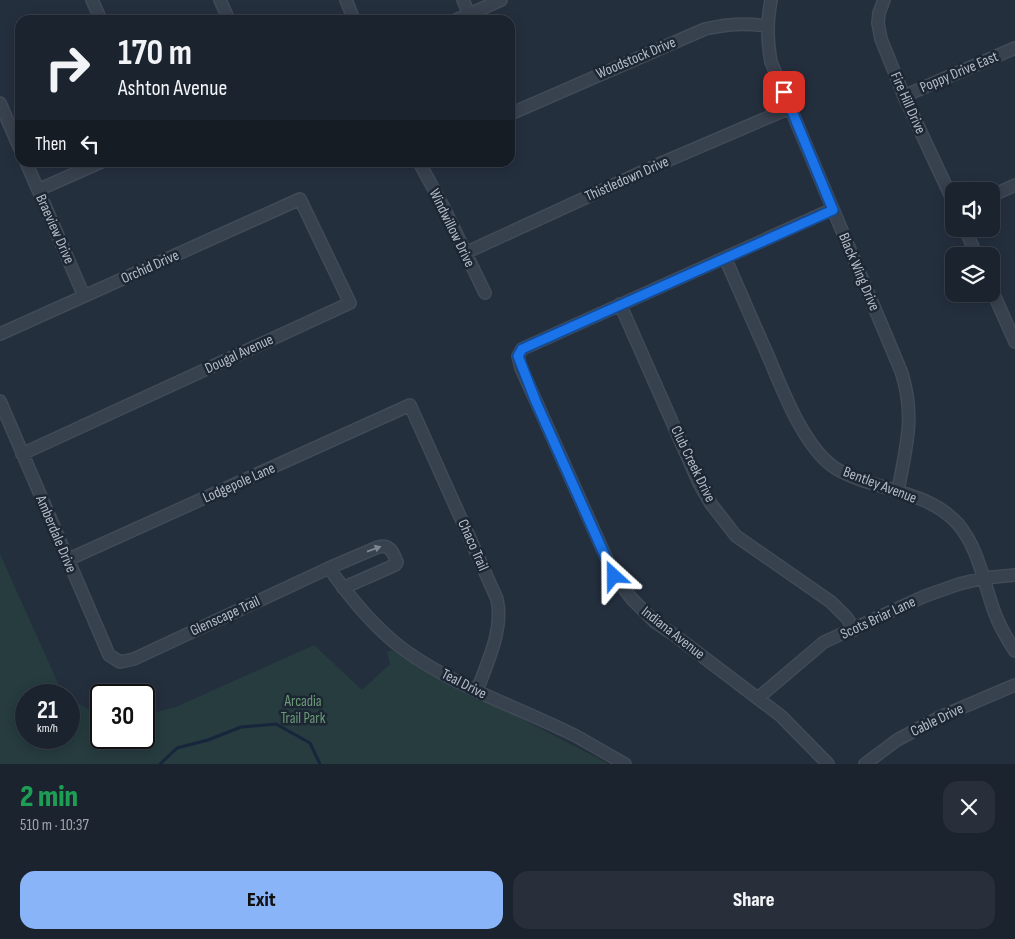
<!DOCTYPE html>
<meta charset="utf-8">
<style>
body{margin:0;font-family:"Sofia Sans Condensed",sans-serif;background:#282f3a;color:#f1f3f6;height:100vh;display:flex;flex-direction:column;font-size:19px;white-space:nowrap}
*{box-sizing:border-box;margin:0}
p{font-size:16px;color:#a0a4aa}
.icon{flex:none;width:28px;height:28px;fill:none;stroke:currentColor;stroke-width:2;stroke-linecap:round;stroke-linejoin:round}
.map{position:relative;height:764px;overflow:hidden}
.side{display:flex;flex-direction:column;background:#1b232e;flex:1}
.side>*{flex:none}
.top-card{position:absolute;left:15px;top:15px;width:500px;height:152px;border-radius:15px;box-shadow:0 2px 12px #0003,0 0 0 1px #39404a;background:#1b232e;color:#f1f3f6;overflow:hidden}
.buttons{position:absolute;left:945px;top:182px;display:grid;gap:10px}
.buttons a{display:grid;place-items:center;width:55px;height:55px;border-radius:10px;background:#1b232e;box-shadow:0 2px 12px #0003,0 0 0 1px #39404a;font-size:25px}
.speed{position:absolute;left:15px;top:684px;display:flex;gap:10px;font-size:25px;font-weight:700;text-align:center}
.speed>*{display:grid;place-content:center;width:65px;height:65px;border-radius:50%;background:#1b232e;box-shadow:0 2px 12px #0003,0 0 0 1px #39404a;line-height:1}
.speed small{font-size:12px;font-weight:400}
.speed .limit{border:2px solid #111;border-radius:8px;background:#fff;color:#111}
.pin{position:absolute;display:grid;place-items:center;width:42px;height:42px;color:#fff;margin:-21px;border-radius:10px;box-shadow:0 2px 8px #0006}
.me{position:absolute;width:55px;margin:-28px;rotate:336deg;stroke-linejoin:round;filter:drop-shadow(0 0 4px #0008)}
.turn{display:flex;align-items:center;gap:18px;height:105px;padding:0 20px;font-size:22px}
.turn .icon{width:65px;height:65px;stroke-width:2.5}
.turn b{display:block;font-size:35px;line-height:42px}
.then{display:flex;align-items:center;height:48px;padding:0 20px;background:#0003;gap:10px;font-size:19px}
.round{display:grid;place-items:center;flex:none;width:52px;height:52px;border-radius:15px;background:#282f3a}
.head{display:flex;align-items:center;justify-content:space-between;height:85px;padding:0 20px}
h1{font-size:30px;font-weight:800;line-height:38px;color:#1e9e55}
.button{display:flex;gap:10px;margin-top:auto;padding:10px 20px}
.button a{flex:1;height:58px;border-radius:15px;background:#8ab4f8;color:#111;font-size:20px;font-weight:800;line-height:58px;text-align:center}
.button a+a{background:#282f3a;color:#f1f3f6}
.map>svg:first-child{display:block}
.green{fill:#263c3f}
.lines{fill:none;stroke-linecap:round;stroke-linejoin:round}
.stream{stroke:#17263c;stroke-width:3}
.street-casing{stroke:#414a57;stroke-width:14}
.street{stroke:#38414e;stroke-width:11}
.oneway{fill:#7c8592}
.route-casing{stroke:#114b97;stroke-width:12}
.route{stroke:#1a73e8;stroke-width:9}
.labels{text-anchor:middle;dominant-baseline:central;stroke-width:5;stroke-linejoin:round;paint-order:stroke}
.street-label{font-size:15px;fill:#b4bcc9;stroke:#1d2633}
.park-label{font-size:15px;fill:#6b9a76;stroke:#1d2633}
</style>
<div class="map">
<svg width="1015" height="764" viewBox="0 0 1015 764">
<rect width="100%" height="100%" fill="#242f3e"/>
<path class="green" d="M0,554L62,692L66,695H26V738H69V697L92,712L101,715V738H144V715L176,707L314,645L362,690L390,664L387,652L395,649L433,673L609,764H0Z"/>
<g class="lines">
<path class="stream" d="M160,764L177,748L208,740L241,727L276,724L310,743L320,764"/>
<g class="street-casing">
<path id="street" d="M92,0L101,20
M220,0L229,20
M346,0L354,20
M463,0L469,14
M771,0C767,23 767,39 771,62L901,371C916,416 906,446 898,491
M884,0L879,13L878,23L881,39L904,96L954,203
M456,20L501,0
M904,96L1015,48
M0,103L20,149
M510,114L705,29C728,24 743,23 767,26
M26,162L84,296
M419,162L444,208L485,293
M38,190L101,162
M991,196L1015,185
M965,229L977,256
M465,253L657,165L790,108
M725,258C739,289 752,320 766,351C781,386 803,447 835,468C873,491 927,489 958,524C979,549 983,581 994,611C999,625 1007,639 1015,651
M991,288L1015,342
M620,304L699,483L711,504L736,536L831,602L847,618L854,630
M0,334L300,199L350,303L22,454
M0,401L109,655L120,662L134,659L329,568L378,547C390,544 393,552 397,562L395,565L343,588
M67,560L410,405L497,599C504,630 487,662 477,691
M329,568C348,595 376,629 403,649C455,687 518,707 576,736C592,745 609,755 625,764
M758,698L824,642L925,596L959,584L984,578L1015,575
M828,764L781,716L673,634L655,622L632,599L614,575L544,419L521,368L518,356L522,349L833,209
M865,764L897,740L940,717L1015,685"/>
</g>
<use href="#street" class="street"/>
</g>
<defs><path id="oneway-solid" d="M-6-.8H1V-3.2L6.5 0L1 3.2V.8H-6Z" transform="scale(1.25)"/></defs>
<use class="oneway" href="#oneway-solid" transform="translate(374 549) rotate(-20)"/>
<g class="lines">
<g class="route-casing">
<path id="route" d="M614,576L536,402L518,356L522,349L833,210L784,92"/>
</g>
<use href="#route" class="route"/>
</g>
<g class="labels">
<g class="street-label">
<text transform="translate(636 58) rotate(-23)">Woodstock Drive</text>
<text transform="translate(959 72) rotate(-23)">Poppy Drive East</text>
<text transform="translate(908 103) rotate(66)">Fire Hill Drive</text>
<text transform="translate(627 179) rotate(-24)">Thistledown Drive</text>
<text transform="translate(452 228) rotate(64)">Windwillow Drive</text>
<text transform="translate(55 229) rotate(66)">Braeview Drive</text>
<text transform="translate(150 267) rotate(-24)">Orchid Drive</text>
<text transform="translate(859 272) rotate(67)">Black Wing Drive</text>
<text transform="translate(239 354) rotate(-25)">Dougal Avenue</text>
<text transform="translate(693 464) rotate(64)">Club Creek Drive</text>
<text transform="translate(239 483) rotate(-24)">Lodgepole Lane</text>
<text transform="translate(880 485) rotate(21)">Bentley Avenue</text>
<text transform="translate(56 534) rotate(67)">Amberdale Drive</text>
<text transform="translate(473 545) rotate(66)">Chaco Trail</text>
<text transform="translate(225 616) rotate(-25)">Glenscape Trail</text>
<text transform="translate(878 618) rotate(-25)">Scots Briar Lane</text>
<text transform="translate(673 633) rotate(38)">Indiana Avenue</text>
<text transform="translate(464 684) rotate(27)">Teal Drive</text>
<text transform="translate(937 720) rotate(-26)">Cable Drive</text>
</g>
<g class="park-label">
<text x="303" y="701">Arcadia<tspan x="303" dy="17">Trail Park</tspan></text>
</g>
</g>
</svg>
<div class="buttons">
<a><svg class="icon" aria-label="sound" viewBox="0 0 24 24"><path d="M4 9h4l5-4v14l-5-4H4zM17 9q2 3 0 6"/></svg></a>
<a><svg class="icon" aria-label="layers" viewBox="0 0 24 24"><path d="M12 4l9 5-9 5-9-5zM3 14l9 5 9-5"/></svg></a>
</div>
<div class="speed"><div>21<small>km/h</small></div><div class="limit">30</div></div>
<div class="pin" style="left:784px;top:92px;background:#d93025"><svg class="icon" aria-label="arrive" viewBox="0 0 24 24"><path d="M6 21V4h12l-3 4 3 4H6"/></svg></div>
<svg class="me" style="left:614px;top:576px" viewBox="-20 -20 40 40"><path d="M0-17L14 15 0 8-14 15z" fill="#1a73e8" stroke="#fff" stroke-width="4"/></svg>
<div class="top-card">
<div class="turn"><svg class="icon" aria-label="right" viewBox="0 0 24 24"><path d="M7 20v-9h11M14 6l5 5-5 5"/></svg><div><b>170 m</b>Ashton Avenue</div></div>
<div class="then">Then<svg class="icon" aria-label="left" viewBox="0 0 24 24"><path d="M17 20v-9H6M10 6l-5 5 5 5"/></svg></div>
</div>
</div>
<section class="side">
<div class="head"><div><h1>2 min</h1><p>510 m · 10:37</p></div><a class="round"><svg class="icon" aria-label="close" viewBox="0 0 24 24"><path d="M6 6l12 12M18 6L6 18"/></svg></a></div>
<div class="button"><a>Exit</a><a>Share</a></div>
</section>
